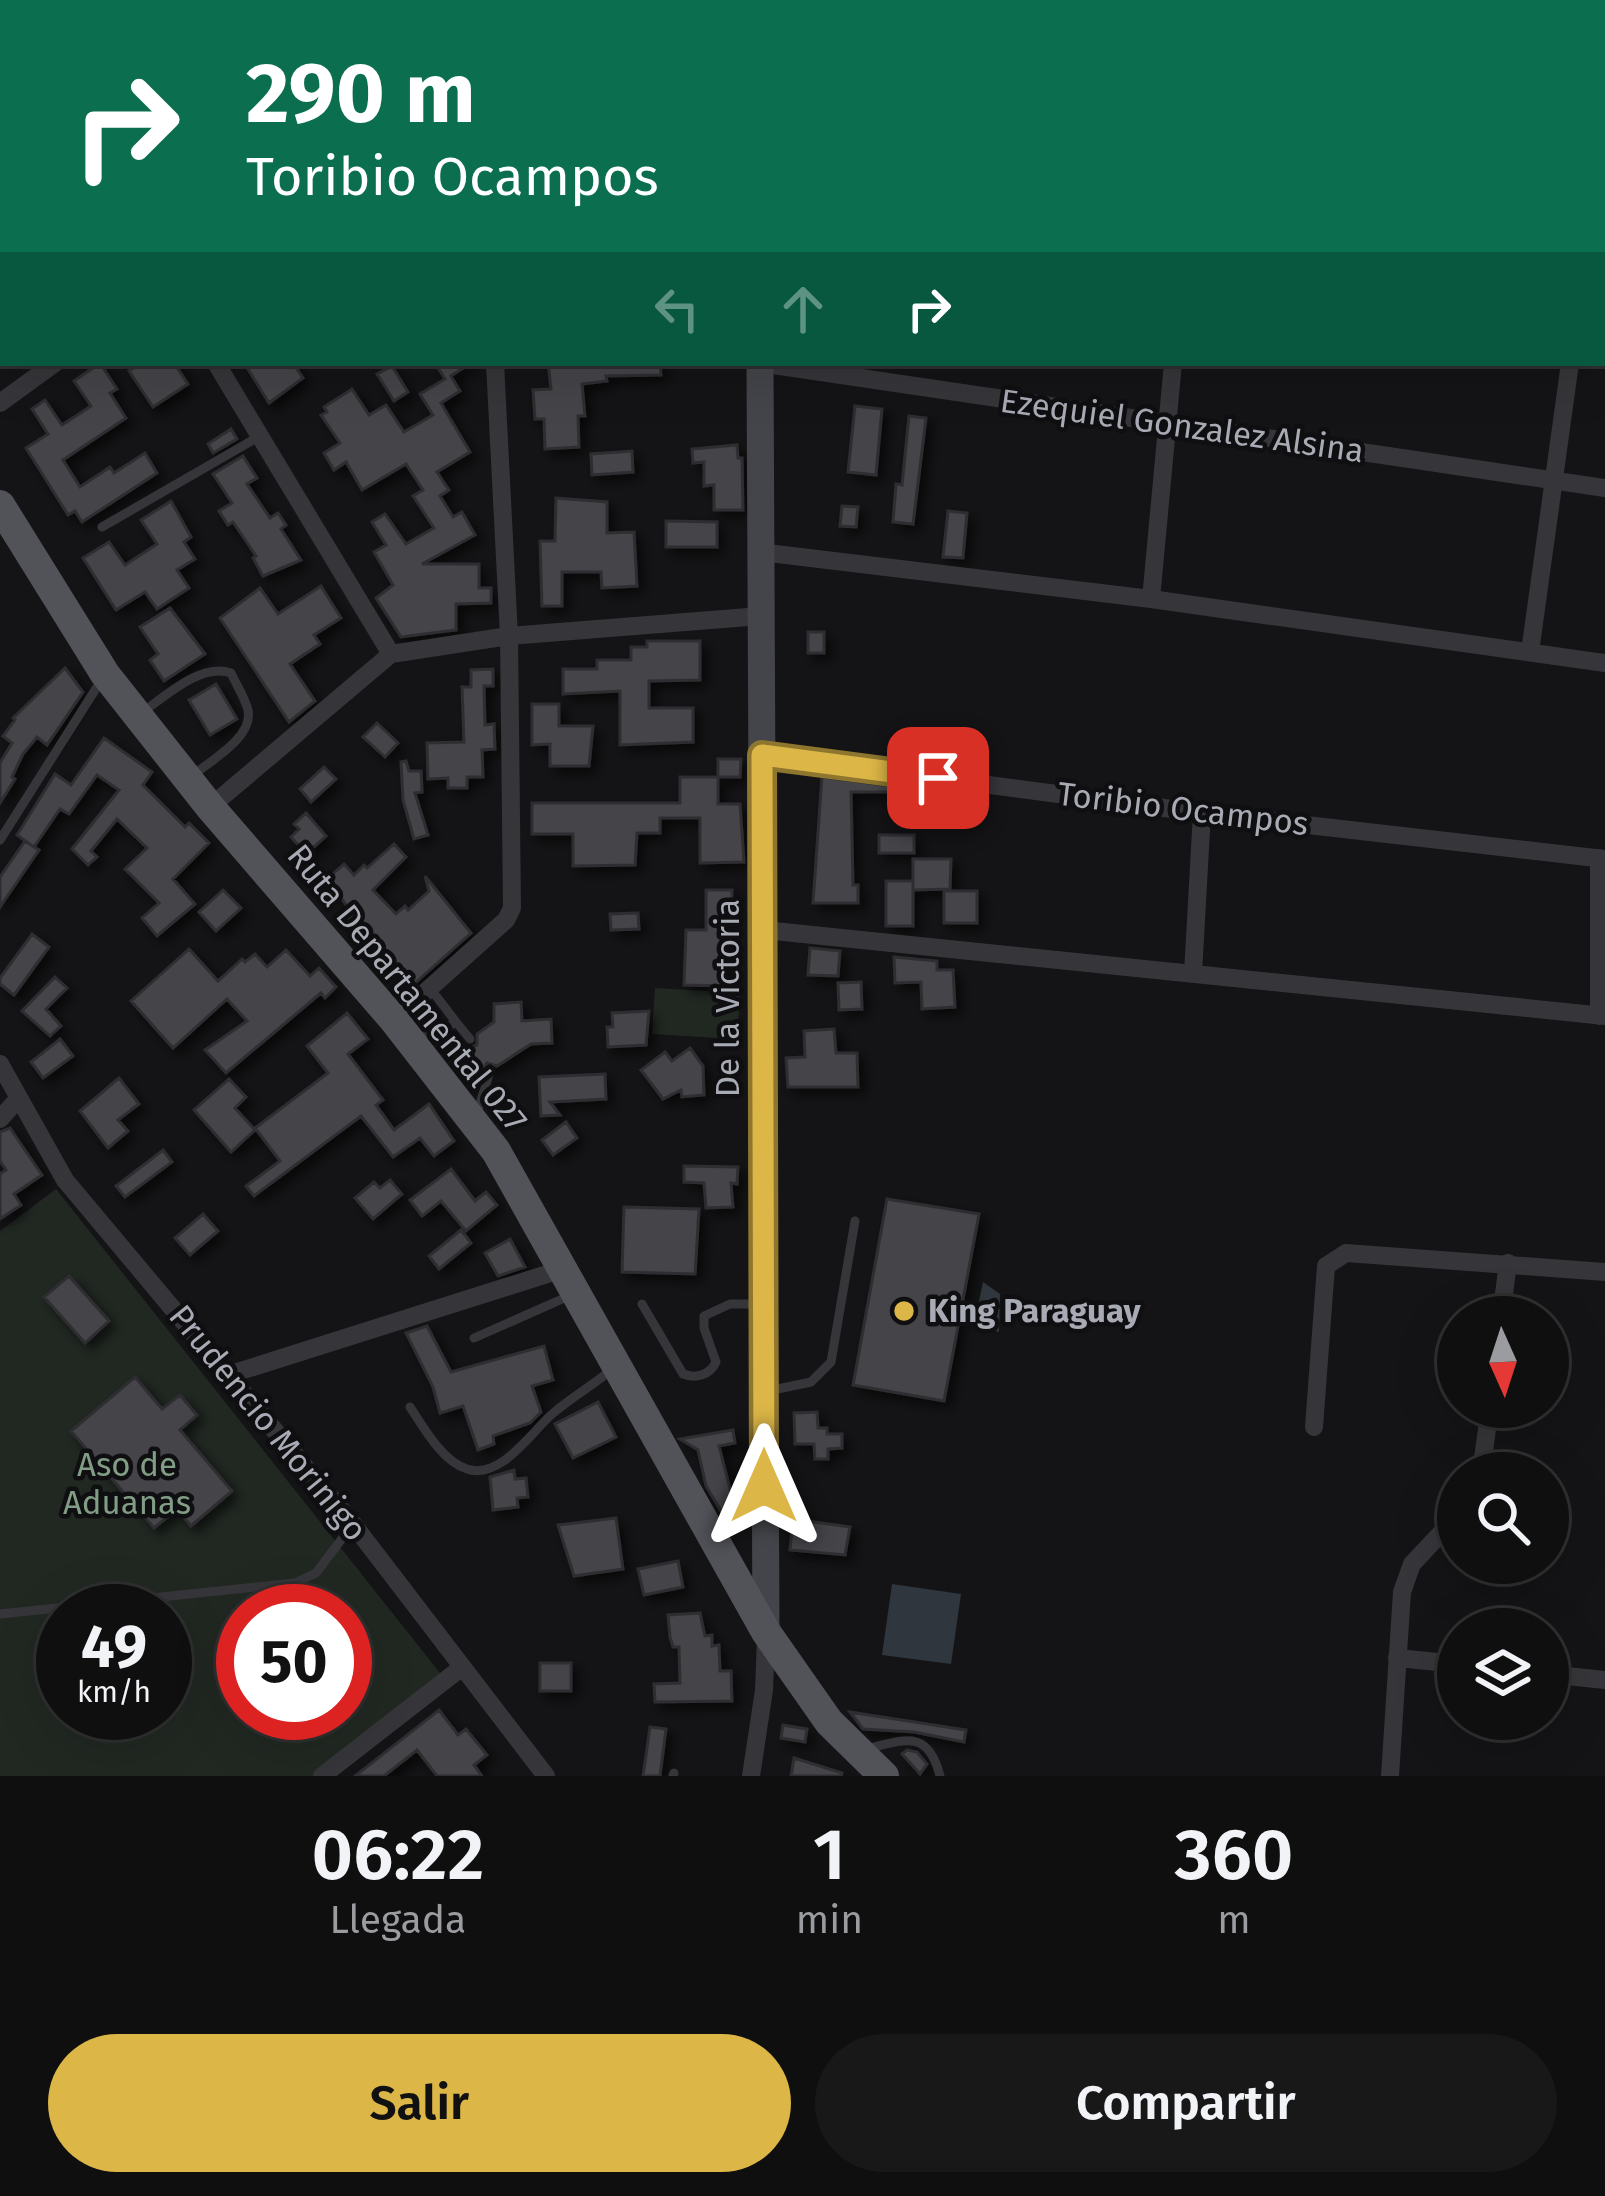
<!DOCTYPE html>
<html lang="es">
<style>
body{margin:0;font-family:"Fira Sans",sans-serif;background:#181819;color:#f1f3f6;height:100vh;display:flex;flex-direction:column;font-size:45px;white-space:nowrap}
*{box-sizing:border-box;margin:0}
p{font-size:39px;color:#9b9c9f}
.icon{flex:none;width:66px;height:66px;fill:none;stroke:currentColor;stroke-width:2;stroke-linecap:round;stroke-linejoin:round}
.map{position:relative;height:1776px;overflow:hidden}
.drawer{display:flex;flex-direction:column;background:#0f0f10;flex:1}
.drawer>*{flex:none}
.guide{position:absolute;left:0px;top:0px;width:1605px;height:366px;box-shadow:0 12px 48px #0002,0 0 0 3px #2f2f30;background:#0b6e4f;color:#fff;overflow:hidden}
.needle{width:78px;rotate:177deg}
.fabs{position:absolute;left:1437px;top:1296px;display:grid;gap:24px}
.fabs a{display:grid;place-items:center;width:132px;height:132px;border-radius:50%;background:#0f0f10;box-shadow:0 12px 48px #0002,0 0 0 3px #2f2f30;font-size:60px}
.speed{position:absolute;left:36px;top:1584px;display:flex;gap:24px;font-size:60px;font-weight:700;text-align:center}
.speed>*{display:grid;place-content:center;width:156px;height:156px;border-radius:50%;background:#0f0f10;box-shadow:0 12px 48px #0002,0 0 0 3px #2f2f30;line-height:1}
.speed small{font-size:30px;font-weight:400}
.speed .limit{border:18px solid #d22;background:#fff;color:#111}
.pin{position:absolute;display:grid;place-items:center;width:102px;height:102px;color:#fff;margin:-51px;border-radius:24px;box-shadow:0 6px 18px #0006}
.me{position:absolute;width:132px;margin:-66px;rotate:0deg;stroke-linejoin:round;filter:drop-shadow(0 0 9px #0008)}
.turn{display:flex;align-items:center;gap:42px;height:252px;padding:0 48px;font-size:54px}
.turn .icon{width:156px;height:156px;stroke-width:2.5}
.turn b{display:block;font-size:84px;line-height:102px}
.lanes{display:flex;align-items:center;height:114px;padding:0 48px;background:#0003;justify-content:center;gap:60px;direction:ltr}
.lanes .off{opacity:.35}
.eta{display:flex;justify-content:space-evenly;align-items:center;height:204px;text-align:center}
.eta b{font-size:72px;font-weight:600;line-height:84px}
.action{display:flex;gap:24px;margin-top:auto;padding:24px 48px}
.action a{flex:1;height:138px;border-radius:72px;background:#dcb646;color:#111;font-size:48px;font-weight:600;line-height:138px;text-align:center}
.action a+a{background:#181819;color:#f1f3f6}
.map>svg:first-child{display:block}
.green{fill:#212822;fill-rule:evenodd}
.water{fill:#2f363d}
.building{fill:#444448;stroke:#2f2e31;stroke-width:3;filter:url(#shadow)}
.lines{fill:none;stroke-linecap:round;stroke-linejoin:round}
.lane{stroke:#36363a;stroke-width:9}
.street{stroke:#36363a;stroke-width:18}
.secondary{stroke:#44454a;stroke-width:27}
.primary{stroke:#525359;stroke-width:30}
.route-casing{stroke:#8f762e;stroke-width:30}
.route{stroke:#dcb646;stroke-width:21}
.poi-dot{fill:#dcb646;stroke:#0f0f11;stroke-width:4.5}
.labels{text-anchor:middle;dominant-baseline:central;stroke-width:9;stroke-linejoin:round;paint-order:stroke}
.street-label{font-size:33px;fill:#a8aab4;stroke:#0f0f11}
.poi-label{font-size:33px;font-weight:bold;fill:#a8aab4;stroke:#0f0f11;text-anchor:start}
.park-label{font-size:33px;fill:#819d85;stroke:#0f0f11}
</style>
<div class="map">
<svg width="1605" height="1776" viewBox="0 0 1605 1776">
<defs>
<filter id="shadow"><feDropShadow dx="6" dy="6" stdDeviation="6" flood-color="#0009"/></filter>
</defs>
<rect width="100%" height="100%" fill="#141416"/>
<path class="green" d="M655,988L740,993L737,1039L652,1034Z
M56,1189L440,1673L313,1776H0V1231ZM63,1611H165V1713H63ZM243,1611H345V1713H243Z"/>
<path class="water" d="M983,1282L1000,1294L999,1332L974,1325Z
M892,1584L961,1594L951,1664L882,1655Z"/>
<path class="building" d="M100,363L117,389L110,393L126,418L63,460L80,487L110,467L114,473L145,453L157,473L82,522L75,511L68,515L26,448L48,434L32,409L45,400L62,425L91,406L74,381Z
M141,363H174L188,384L153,407L129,371Z
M244,363H293L303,378L269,403Z
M435,363H471L451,376L460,391L441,403L470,452L437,472L449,490L440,496L453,517L462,512L475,535L422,564H479V588H491V603L456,604V630L401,637L376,598L393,585L374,552L386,545L372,522L385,514L406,544L434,528L413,496L423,490L406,464L362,490L346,462L334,470L324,453L340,443L321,415L327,412L324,407L352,389L369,415L386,405L404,432L433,415L420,394L445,379Z
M548,363H660L661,375L606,376L607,381L582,384L585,416H578L579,447L545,449L544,419H535L533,390L551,389Z
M392,366L408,392L394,401L377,374Z
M855,406L882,409L876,475L848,472Z
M909,416L926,418L913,524L893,522L896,484L902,485Z
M231,429L237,439L213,453L208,444Z
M737,445L738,458H742L743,510H714V485L704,486V462L693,463L692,449Z
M632,451L633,472L592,475L591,454Z
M243,456L257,478L247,484L270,518L278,513L286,525L281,529L301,560L263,576L253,558L256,556L233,522L228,525L219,511L232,503L213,474Z
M556,498L607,502V533L634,532L637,586L602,588L601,572H562V606H542L540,541H555Z
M171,501L191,537L184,542L195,559L177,570L189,588L157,609L145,592L116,610L83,558L109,542L125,565L157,544L141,520Z
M842,506L858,507L856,527L840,526Z
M948,511L967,513L963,558L943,557Z
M666,521L717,522V547H666Z
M321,586L341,618L314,635L320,644L290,664L315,701L289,722L220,618L260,588L278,614Z
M170,608L205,654L164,681L150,660L158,654L140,627Z
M808,632H824V653H808Z
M647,641H700V680L649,681V708H693V742L620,745V691L563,694V669H597V660H631V647H647Z
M65,668L83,692L47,745L37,737L23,754L12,777L15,779L0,803V763L12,743L3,736L15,720L13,718Z
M493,669V686H484L485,725L494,724L495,749L482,750L483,777H467V788H448V778L428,779L427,743L464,742L462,687H471V670Z
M216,684L237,719L210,735L189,700Z
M532,704H559V726H593L589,766H550V744L532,745Z
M377,723L398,743L385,757L363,737Z
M104,738L152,772L143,785L185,827L189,823L209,843L173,879L195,904L157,936L142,918L159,903L125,869L147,848L117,819L91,851L97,857L88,865L72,849L119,790L97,775L69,814L60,809L34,847L17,835L55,774L71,785Z
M718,759H741L740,777H718Z
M406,761L409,771H421L422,792L415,793L428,835L414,839L403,800L401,762Z
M324,767L336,779L311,802L300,789Z
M680,777H718V804H740L744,862L700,863V818H660V833H637L635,865L573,866V834H532V803H680Z
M822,777L893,786V792H851L853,885H858V903H813Z
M899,787L951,794V810H934V805H899Z
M306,813L326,836L306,854L291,837L299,829L294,824Z
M879,835H914V853H879Z
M25,841L39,850L0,907V877Z
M394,844L406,857L373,890L396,914L405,906L408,910L429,891L425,876L471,933L413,985L390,960L385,965L342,917L350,910L327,879L344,864L354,875L364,865L367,868Z
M913,859H951L950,889L913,890Z
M886,881H913V926H886Z
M223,890L241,908L216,931L199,912Z
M706,890H732V907H724L725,986L684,985L686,930H706Z
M944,891H977V923H944Z
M638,913L639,929L611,930L610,914Z
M32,934L49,947L14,995L0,984V978Z
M810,948L840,951L838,976L808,975Z
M189,949L218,981L242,959L245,962L255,954L267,967L286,950L310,976L319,968L336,987L325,998L321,993L226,1073L205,1050L247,1021L227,999L173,1048L131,1001Z
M894,957L937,961V970H953L955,1007L922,1009L921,982L895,983Z
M55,977L67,988L46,1009L61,1026L50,1036L22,1011Z
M861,982L862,1009L839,1010L838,983Z
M521,1002L522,1021L551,1019L552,1043L531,1044L497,1066L487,1063L478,1079L469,1085L447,1056L463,1045L470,1048L477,1045V1034L494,1022V1004Z
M649,1011L646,1045L608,1047L607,1027H613L612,1013Z
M347,1013L368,1039L348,1054L383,1100L376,1105L394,1130L429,1104L454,1141L434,1156L420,1138L393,1157L361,1116L254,1196L246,1186L280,1161L255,1128L328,1073L307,1046Z
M834,1029L836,1053H857L858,1087H788L786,1058L805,1057L804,1031Z
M60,1039L73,1056L43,1078L31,1062Z
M690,1048L703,1066L704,1095L682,1097L681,1090L663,1099L641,1070L665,1052L672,1061Z
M605,1074L606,1099L550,1102L560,1115L541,1116L539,1077Z
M119,1078L139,1104L118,1120L128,1131L108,1148L80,1111Z
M229,1079L246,1097L235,1108L255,1130L231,1152L194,1110Z
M566,1122L577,1138L553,1155L542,1140Z
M10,1128L42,1175L14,1194L21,1205L0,1219V1174L6,1170L0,1161V1132Z
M163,1150L172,1162L125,1197L116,1186Z
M684,1166L738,1167L737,1184L731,1183L733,1207L706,1208L704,1183L684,1182Z
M451,1169L475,1201L486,1192L497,1205L466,1231L441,1201L422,1216L410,1200Z
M390,1180L402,1194L373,1219L355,1198L374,1182L380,1188Z
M887,1199L979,1214L944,1401L853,1385Z
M624,1207L699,1209L695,1274L622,1272Z
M203,1214L218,1231L190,1255L175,1238Z
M461,1230L471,1243L439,1269L429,1256Z
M510,1239L525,1267L498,1276L485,1253Z
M69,1276L109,1321L85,1343L44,1297Z
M427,1326L451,1372L544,1346L553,1380L532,1386L541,1412L530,1423L493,1436L494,1444L478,1450L463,1406L440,1413L433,1387L406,1333Z
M135,1377L162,1409L180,1395L197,1415L180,1430L232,1491L191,1526L177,1509L154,1528L71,1431Z
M598,1402L616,1437L573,1458L555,1424Z
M817,1412L818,1428H827V1434H842V1448L828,1449V1459H815L814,1444H795L794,1413Z
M733,1430L735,1443L719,1446L735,1508L721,1511L706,1486L698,1450L680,1439Z
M514,1470L515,1479L526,1478L528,1497L517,1498L518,1507L493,1510L490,1477Z
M616,1518L623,1569L574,1576L558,1525Z
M793,1519L850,1527L845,1555L790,1550Z
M678,1561L683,1587L644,1595L638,1569Z
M700,1613L705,1636L712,1635V1646L719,1645L720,1671H731L732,1701L655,1702L654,1684L680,1683L679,1647H673L670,1637L668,1615Z
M540,1663H571V1691H540Z
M439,1710L458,1735L466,1729L487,1755L474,1765L482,1776H437L417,1750L384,1776H355Z
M850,1712L966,1730L964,1742L914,1732L863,1729Z
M783,1725L807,1729L805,1742L781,1738Z
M650,1727L666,1729L660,1776H643Z
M907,1750L917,1752L927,1764L920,1774L902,1754Z
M794,1758L842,1773L841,1776H791Z"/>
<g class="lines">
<path class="lane" d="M102,527L260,436
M141,713C165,697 201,662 231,673C236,684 245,698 248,710C254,737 210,761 192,776
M0,840L102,679
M430,988L456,1022
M415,1038L436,1033L456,1022L470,1039
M476,1117L490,1071
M642,1304L683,1374C696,1379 710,1375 716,1362L704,1328V1316L730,1304H758
M474,1338L569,1296
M768,1391L811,1382L831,1362L855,1221
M410,1407C424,1428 442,1461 467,1469C500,1480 530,1434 551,1415C569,1399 592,1386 611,1370
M0,1614L295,1583L316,1573L353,1524
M866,1749C904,1740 928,1728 940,1776
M673,1776L674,1773"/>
<path class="street" d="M118,0L120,3
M19,3L41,0
M479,3L480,0
M1490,3L1491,0
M0,6L3,5
M1602,110H1605
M1602,280L1605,271
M1602,300H1605
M216,363L391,654
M760,363L1605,488
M0,403L55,363
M760,552L1151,599L1605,663
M1151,599L1173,363
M1530,652L1570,363
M762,755L1202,813L1605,859
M210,807L391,654L509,636L761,616
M1599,858V1016
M764,930L1605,1016
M1193,973L1202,813
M394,1020L506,920L512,908L509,636L495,363
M0,1064L65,1180L353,1524L546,1776
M0,1119L18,1099
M1501,1317L1508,1263
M231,1374L560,1270
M1314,1427L1326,1266L1346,1253L1605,1272
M1481,1473L1490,1407
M1397,1658L1458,1664
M1548,1674L1605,1680
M322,1776L461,1668
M751,1776L764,1690L766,1638
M1390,1776L1402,1592L1412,1564L1458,1515"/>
<path class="secondary" d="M737,0V3
M760,363L766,1632"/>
<path class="primary" d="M0,505L105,674L210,807L394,1020L496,1151L766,1632L829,1722L884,1776"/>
</g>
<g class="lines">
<g class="route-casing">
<path id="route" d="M764,1486L762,755L938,778"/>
</g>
<use href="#route" class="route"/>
</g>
<circle class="poi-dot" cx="904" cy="1311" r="12"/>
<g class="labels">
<g class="street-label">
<text transform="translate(1182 426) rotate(8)">Ezequiel Gonzalez Alsina</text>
<text transform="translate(1183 809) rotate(7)">Toribio Ocampos</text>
<text transform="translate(407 988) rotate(51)">Ruta Departamental 027</text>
<text transform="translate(728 998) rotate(-90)">De la Victoria</text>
<text transform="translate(268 1423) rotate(51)">Prudencio Morinigo</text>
</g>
<g class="poi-label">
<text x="928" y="1311">King Paraguay</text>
</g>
<g class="park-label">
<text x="127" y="1465">Aso de<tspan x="127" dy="38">Aduanas</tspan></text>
</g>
</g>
</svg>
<div class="fabs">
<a><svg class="needle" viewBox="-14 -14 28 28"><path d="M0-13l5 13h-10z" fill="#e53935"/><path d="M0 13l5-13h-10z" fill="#9b9c9f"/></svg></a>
<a><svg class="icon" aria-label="search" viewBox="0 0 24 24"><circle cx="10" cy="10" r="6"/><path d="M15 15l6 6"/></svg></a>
<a><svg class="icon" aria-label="layers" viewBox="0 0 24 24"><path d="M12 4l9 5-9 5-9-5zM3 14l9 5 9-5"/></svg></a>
</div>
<div class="speed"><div>49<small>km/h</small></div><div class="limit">50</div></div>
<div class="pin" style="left:938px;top:778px;background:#d93025"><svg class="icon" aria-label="arrive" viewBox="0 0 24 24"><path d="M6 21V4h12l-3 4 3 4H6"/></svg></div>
<svg class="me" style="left:764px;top:1486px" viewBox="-20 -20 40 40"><path d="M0-17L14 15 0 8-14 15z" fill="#dcb646" stroke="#fff" stroke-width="4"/></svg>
<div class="guide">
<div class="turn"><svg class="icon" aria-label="right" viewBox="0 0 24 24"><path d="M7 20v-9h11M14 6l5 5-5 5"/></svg><div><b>290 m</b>Toribio Ocampos</div></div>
<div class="lanes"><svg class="icon off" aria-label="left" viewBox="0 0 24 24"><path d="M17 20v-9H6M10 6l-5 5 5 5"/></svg><svg class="icon off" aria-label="ahead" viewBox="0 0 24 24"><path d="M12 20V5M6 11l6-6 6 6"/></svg><svg class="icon" aria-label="right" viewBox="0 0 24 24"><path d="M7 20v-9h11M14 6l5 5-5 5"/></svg></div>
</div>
</div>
<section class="drawer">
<div class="eta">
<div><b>06:22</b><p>Llegada</p></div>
<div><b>1</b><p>min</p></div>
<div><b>360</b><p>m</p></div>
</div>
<div class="action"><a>Salir</a><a>Compartir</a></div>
</section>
